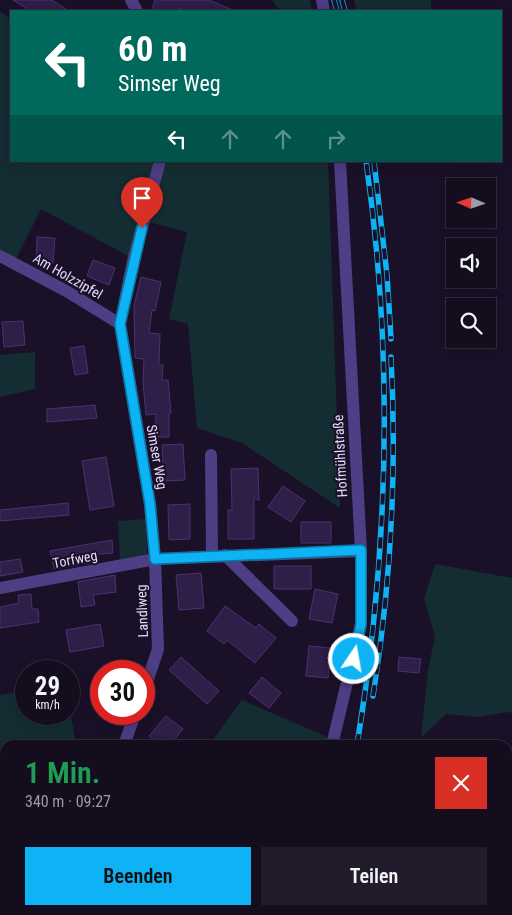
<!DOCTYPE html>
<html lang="de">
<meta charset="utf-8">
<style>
body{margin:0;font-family:"Roboto Condensed",sans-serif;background:#211b2b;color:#f1f3f6;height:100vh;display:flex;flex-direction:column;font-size:19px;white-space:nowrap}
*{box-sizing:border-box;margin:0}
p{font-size:16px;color:#9d9ca4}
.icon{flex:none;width:28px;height:28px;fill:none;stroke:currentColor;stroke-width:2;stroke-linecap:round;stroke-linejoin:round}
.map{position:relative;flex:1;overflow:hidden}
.side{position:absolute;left:0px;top:740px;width:512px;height:175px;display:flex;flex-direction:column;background:#140d1e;border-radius:15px 15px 0 0;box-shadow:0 2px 12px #0003,0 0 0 1px #332d3c}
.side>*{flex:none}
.guide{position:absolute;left:10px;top:10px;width:492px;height:152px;border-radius:0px;box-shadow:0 2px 12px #0003,0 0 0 1px #332d3c;background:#00695c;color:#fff;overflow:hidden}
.needle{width:32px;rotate:272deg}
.fabs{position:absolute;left:446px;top:178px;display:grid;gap:10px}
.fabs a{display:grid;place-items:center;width:50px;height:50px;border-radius:0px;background:#140d1e;box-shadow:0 2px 12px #0003,0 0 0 1px #332d3c;font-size:25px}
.speed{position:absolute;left:15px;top:660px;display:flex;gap:10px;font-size:25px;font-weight:700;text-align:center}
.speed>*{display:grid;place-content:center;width:65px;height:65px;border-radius:50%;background:#140d1e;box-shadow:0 2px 12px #0003,0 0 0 1px #332d3c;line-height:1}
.speed small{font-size:12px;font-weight:400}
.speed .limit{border:8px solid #d22;background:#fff;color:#111}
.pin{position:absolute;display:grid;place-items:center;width:42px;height:42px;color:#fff;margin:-51px -21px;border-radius:50% 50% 50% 0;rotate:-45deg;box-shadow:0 0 5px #0007}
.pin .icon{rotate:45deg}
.me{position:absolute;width:55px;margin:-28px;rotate:12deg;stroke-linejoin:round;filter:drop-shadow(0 0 4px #0008)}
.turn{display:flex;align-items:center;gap:18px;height:105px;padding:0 25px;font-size:22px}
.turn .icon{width:65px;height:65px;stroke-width:2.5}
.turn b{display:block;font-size:35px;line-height:42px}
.lanes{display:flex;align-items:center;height:48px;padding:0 25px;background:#0003;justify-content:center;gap:25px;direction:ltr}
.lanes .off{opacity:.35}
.round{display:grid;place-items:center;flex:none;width:52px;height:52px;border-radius:0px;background:#211b2b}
.overview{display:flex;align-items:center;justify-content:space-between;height:85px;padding:0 25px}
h1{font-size:30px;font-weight:600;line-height:38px;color:#1e9e55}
.cta{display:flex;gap:10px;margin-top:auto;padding:10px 25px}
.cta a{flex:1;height:58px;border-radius:0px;background:#0eb3f5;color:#111;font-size:20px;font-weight:600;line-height:58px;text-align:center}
.cta a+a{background:#211b2b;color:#f1f3f6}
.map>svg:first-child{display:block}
.green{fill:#142d32}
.building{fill:#2f1e48;stroke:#4b3173}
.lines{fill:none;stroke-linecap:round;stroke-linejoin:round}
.minor{stroke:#4e3e85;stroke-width:12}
.rail-casing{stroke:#0eb3f5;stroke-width:5.5}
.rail{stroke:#1a1128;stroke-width:4;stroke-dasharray:11;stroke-linecap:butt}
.route-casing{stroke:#09749f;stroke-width:12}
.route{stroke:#0eb3f5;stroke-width:9}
.labels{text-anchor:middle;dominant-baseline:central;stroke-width:4;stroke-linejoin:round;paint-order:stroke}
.street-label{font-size:14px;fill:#e5dafd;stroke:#1a1128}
</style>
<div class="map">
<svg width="512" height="915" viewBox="0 0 512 915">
<rect width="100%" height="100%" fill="#1a1128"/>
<path class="green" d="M272,0H310L312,11H280Z
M354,0H431V11H357Z
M0,11L11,20V161H155L130,257L41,209L15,261L0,252Z
M165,161H328L340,508L242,443L197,428L188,324L169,319L187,232L148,222Z
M35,352V389L0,397V355Z
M146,519L147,554L120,560L118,521Z
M435,564L512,578V713L507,712L478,717L446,714L421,738L428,670L435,637L424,599Z
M26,690V714H69V704L76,745H5V777H0V695Z
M242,700L323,735L336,745H209Z
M0,867L5,868V910H311L310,915H0Z"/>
<path class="building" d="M13,0H52L69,11H30Z
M155,0H209L235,11H186L178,8L177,11H158L152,9Z
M37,237L55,238L53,263L36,262Z
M93,260L115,268L109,285L87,276Z
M141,277L161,282L155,311L152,310L149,333L160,334L159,365H163L162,380H168L171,413H169V437H155L156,414L146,415L143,382L144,359L135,358L134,306Z
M23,321L25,345L4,347L2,322Z
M84,346L88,373L75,375L70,348Z
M95,405L97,418L47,422V409Z
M183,444L185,480L164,481L162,445Z
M106,457L114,506L90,510L82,461Z
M258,468L259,501L254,497V539H228V510H232L231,469Z
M283,486L305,501L291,522L268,507Z
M68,503L69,515L0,521V510Z
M190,504V539L169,540L168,505Z
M301,522H331V543H301Z
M112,540L113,553L86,555L88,563L54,569L50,551Z
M20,559L23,572L0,576V562Z
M274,566H311V589H274Z
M201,573L204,608L179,610L176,575Z
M115,575L116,592L93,595L95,605L81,607L78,582Z
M315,589L338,594L332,623L309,619Z
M31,594L32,609H38L39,622L0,628V607L19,603L18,595Z
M225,606L256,628L259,624L276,638L255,663L227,640L224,644L207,631Z
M100,624L104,646L70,652L66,630Z
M309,646L331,648L328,678L306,676Z
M181,657L219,691L207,704L169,670Z
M399,657L421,659L419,673L398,671Z
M262,677L281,693L269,708L249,693Z
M166,716L183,729L170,745H160L149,736Z"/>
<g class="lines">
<path class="minor" d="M131,0L137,11
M322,0L324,11
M160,161L133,261L120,324L150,504L155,559L361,551
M0,256L68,292L120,324
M211,455L212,555
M225,555L292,621
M0,588L155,559L158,649L144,691
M124,745L135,714
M332,745L361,624V551L340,161
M285,915L287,910
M378,915L379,910"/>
<g class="rail-casing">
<path id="rail" d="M334,0L337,11
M342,0L345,11
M374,161L387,275L391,339
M373,696C391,584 397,469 391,357
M357,745C389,551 394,356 366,161
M319,915L321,910
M327,915L329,910"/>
</g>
<use href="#rail" class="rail"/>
</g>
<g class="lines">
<g class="route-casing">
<path id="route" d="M142,228L120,324L150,504L155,559L361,550V624L354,659"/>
</g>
<use href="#route" class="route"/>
</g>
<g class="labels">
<g class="street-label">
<text transform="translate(68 276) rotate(30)">Am Holzzipfel</text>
<text transform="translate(340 456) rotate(-93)">Hofmühlstraße</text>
<text transform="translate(157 457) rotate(80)">Simser Weg</text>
<text transform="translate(75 559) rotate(-11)">Torfweg</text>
<text transform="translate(142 611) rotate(-92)">Landlweg</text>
</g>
</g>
</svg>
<div class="fabs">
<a><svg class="needle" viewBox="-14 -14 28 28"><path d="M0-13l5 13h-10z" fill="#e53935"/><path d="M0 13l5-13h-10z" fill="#9d9ca4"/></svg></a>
<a><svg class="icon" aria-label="sound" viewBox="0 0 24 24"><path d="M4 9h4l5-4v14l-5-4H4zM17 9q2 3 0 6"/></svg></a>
<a><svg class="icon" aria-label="search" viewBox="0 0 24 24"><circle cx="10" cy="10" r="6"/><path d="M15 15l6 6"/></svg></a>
</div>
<div class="speed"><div>29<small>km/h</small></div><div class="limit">30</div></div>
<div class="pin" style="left:142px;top:228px;background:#d93025"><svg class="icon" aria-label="arrive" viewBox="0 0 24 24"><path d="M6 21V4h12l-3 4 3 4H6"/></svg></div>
<svg class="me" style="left:354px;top:659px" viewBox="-20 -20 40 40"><circle r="17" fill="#0eb3f5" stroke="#fff" stroke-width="3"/><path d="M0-11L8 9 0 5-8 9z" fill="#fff"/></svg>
<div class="guide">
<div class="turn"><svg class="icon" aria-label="left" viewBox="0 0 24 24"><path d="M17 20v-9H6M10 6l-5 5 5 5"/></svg><div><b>60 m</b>Simser Weg</div></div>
<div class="lanes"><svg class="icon" aria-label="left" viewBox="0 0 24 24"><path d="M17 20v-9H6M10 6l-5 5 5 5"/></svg><svg class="icon off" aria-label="ahead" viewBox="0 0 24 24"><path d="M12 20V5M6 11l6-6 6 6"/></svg><svg class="icon off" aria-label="ahead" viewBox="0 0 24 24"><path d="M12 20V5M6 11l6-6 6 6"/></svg><svg class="icon off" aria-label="right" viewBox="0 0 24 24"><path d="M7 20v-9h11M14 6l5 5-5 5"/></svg></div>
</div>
<section class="side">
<div class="overview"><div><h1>1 Min.</h1><p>340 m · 09:27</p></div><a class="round" style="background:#d93025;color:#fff"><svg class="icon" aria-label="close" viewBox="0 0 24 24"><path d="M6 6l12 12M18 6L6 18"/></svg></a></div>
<div class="cta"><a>Beenden</a><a>Teilen</a></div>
</section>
</div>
